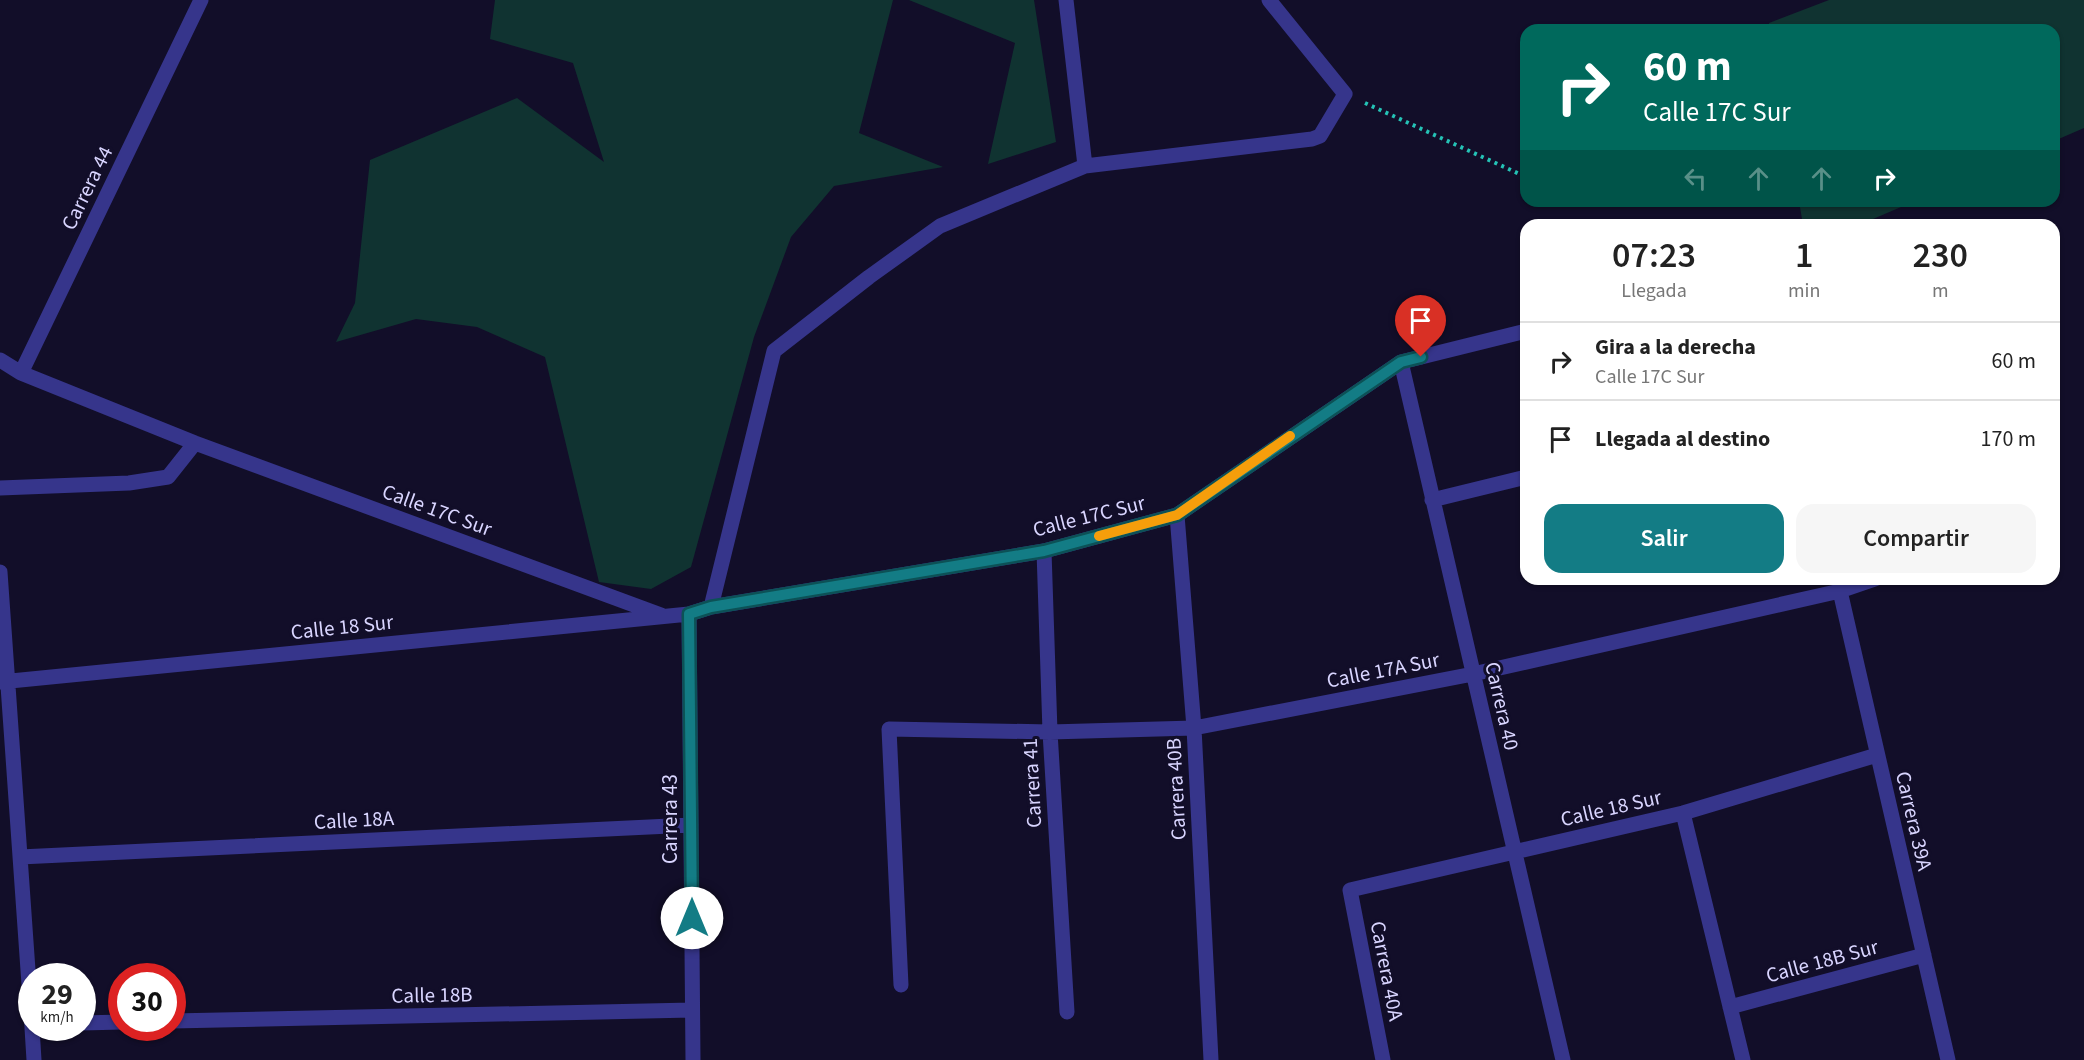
<!DOCTYPE html>
<html lang="es">
<style>
body{margin:0;font-family:"Source Sans 3",sans-serif;background:#f6f6f6;color:#222;height:100vh;display:flex;flex-direction:column;font-size:22px;white-space:nowrap}
*{box-sizing:border-box;margin:0}
p{font-size:20px;color:#767676}
.icon{flex:none;width:33px;height:33px;fill:none;stroke:currentColor;stroke-width:2;stroke-linecap:round;stroke-linejoin:round}
.map{position:relative;flex:1;overflow:hidden}
.sheet{position:absolute;left:1520px;top:219px;width:540px;height:366px;display:flex;flex-direction:column;background:#fff;border-radius:18px;box-shadow:0 2px 4px #0004}
.sheet>*{flex:none}
.top-card{position:absolute;left:1520px;top:24px;width:540px;height:183px;border-radius:18px;box-shadow:0 2px 4px #0004;background:#00695c;color:#fff;overflow:hidden}
.speed{position:absolute;left:18px;top:963px;display:flex;gap:12px;font-size:30px;font-weight:700;text-align:center}
.speed>*{display:grid;place-content:center;width:78px;height:78px;border-radius:50%;background:#fff;box-shadow:0 2px 4px #0004;line-height:1}
.speed small{font-size:15px;font-weight:400}
.speed .limit{border:9px solid #d22;background:#fff;color:#111}
.pin{position:absolute;display:grid;place-items:center;width:51px;height:51px;color:#fff;margin:-62px -26px;border-radius:50% 50% 50% 0;rotate:-45deg;box-shadow:0 0 6px #0007}
.pin .icon{rotate:45deg}
.me{position:absolute;width:66px;margin:-33px;rotate:0deg;stroke-linejoin:round;filter:drop-shadow(0 0 4px #0008)}
.turn{display:flex;align-items:center;gap:21px;height:126px;padding:0 24px;font-size:27px}
.turn .icon{width:78px;height:78px;stroke-width:2.5}
.turn b{display:block;font-size:42px;line-height:51px}
.lanes{display:flex;align-items:center;height:57px;padding:0 24px;background:#0003;justify-content:center;gap:30px;direction:ltr}
.lanes .off{opacity:.35}
.eta{display:flex;justify-content:space-evenly;align-items:center;height:102px;text-align:center}
.eta b{font-size:36px;font-weight:600;line-height:42px}
.primary-button{display:flex;gap:12px;margin-top:auto;padding:12px 24px}
.primary-button a{flex:1;height:69px;border-radius:18px;background:#137c85;color:#fff;font-size:24px;font-weight:600;line-height:69px;text-align:center}
.primary-button a+a{background:#f6f6f6;color:#222}
ul{padding:0;list-style:none}
li{display:flex;align-items:center;gap:18px;height:78px;padding:0 24px;border-top:2px solid #e0e0e0}
li div{flex:1}
li b{display:block;font-size:22px}
li em{font-style:normal}
.map>svg:first-child{display:block}
.green{fill:#103331}
.lines{fill:none;stroke-linecap:round;stroke-linejoin:round}
.path{stroke:#25c3b6;stroke-width:4;stroke-dasharray:3 4.5;stroke-linecap:butt}
.minor{stroke:#36358b;stroke-width:15}
.route-casing{stroke:#0c5156;stroke-width:15}
.route{stroke:#137c85;stroke-width:10}
.slow{stroke:#f59e0b;stroke-width:10}
.labels{text-anchor:middle;dominant-baseline:central;stroke-width:6;stroke-linejoin:round;paint-order:stroke}
.street-label{font-size:21px;fill:#d9d5ff;stroke:#120e29}
</style>
<div class="map">
<svg width="2084" height="1060" viewBox="0 0 2084 1060">
<rect width="100%" height="100%" fill="#120e29"/>
<path class="green" d="M495,0H893L859,133L943,167L834,186L791,237L754,337L691,567L651,589L599,582L545,357L477,327L416,319L336,342L355,303L370,160L517,98L604,162L573,63L490,39Z
M909,0H1034L1056,142L988,164L1015,43Z
M1829,0H2084V128L2054,141V30H1770L1769,23Z
M1799,201H1915L1859,225H1803Z"/>
<g class="lines">
<path class="path" d="M1365,103L1526,177"/>
<path class="minor" d="M1066,0L1085,166
M0,360L21,373L201,0
M1401,362L1563,1060
M21,373L195,443L661,615
M0,488L129,483L168,477L195,443
M1432,500L1526,477
M1177,515L1194,728L1211,1060
M1044,551L1050,732L1067,1012
M0,572L32,1027
M1840,591L1948,1060
M711,607L774,351L869,277L940,226L1085,166L1312,139L1320,136L1345,94L1269,0
M689,614L693,1060
M0,682L689,614L711,607L1044,551L1177,515L1401,362L1526,331
M1683,813L1743,1060
M20,857L691,825
M901,985L889,729L1050,732L1194,728L1473,674L1840,591L1875,579
M1730,1007L1924,955
M172,1021L692,1010
M82,1023L122,1022
M32,1028L34,1060
M1383,1060L1350,890L1683,813L1877,755"/>
</g>
<g class="lines">
<g class="route-casing">
<path id="route" d="M692,918L689,614L711,607L1044,551L1177,515L1401,362L1421,357"/>
</g>
<use href="#route" class="route"/>
<path class="slow" d="M1099,536L1177,515L1290,436"/>
</g>
<g class="labels">
<g class="street-label">
<text transform="translate(87 188) rotate(-64)">Carrera 44</text>
<text transform="translate(437 510) rotate(20)">Calle 17C Sur</text>
<text transform="translate(1089 516) rotate(-14)">Calle 17C Sur</text>
<text transform="translate(342 627) rotate(-6)">Calle 18 Sur</text>
<text transform="translate(1383 670) rotate(-11)">Calle 17A Sur</text>
<text transform="translate(1502 706) rotate(77)">Carrera 40</text>
<text transform="translate(1032 783) rotate(-93)">Carrera 41</text>
<text transform="translate(1176 789) rotate(-93)">Carrera 40B</text>
<text transform="translate(1611 808) rotate(-13)">Calle 18 Sur</text>
<text transform="translate(670 819) rotate(-90)">Carrera 43</text>
<text transform="translate(354 820) rotate(-3)">Calle 18A</text>
<text transform="translate(1914 821) rotate(77)">Carrera 39A</text>
<text transform="translate(1822 961) rotate(-15)">Calle 18B Sur</text>
<text transform="translate(1387 971) rotate(79)">Carrera 40A</text>
<text transform="translate(432 995) rotate(-1)">Calle 18B</text>
</g>
</g>
</svg>
<div class="speed"><div>29<small>km/h</small></div><div class="limit">30</div></div>
<div class="pin" style="left:1421px;top:357px;background:#d93025"><svg class="icon" aria-label="arrive" viewBox="0 0 24 24"><path d="M6 21V4h12l-3 4 3 4H6"/></svg></div>
<svg class="me" style="left:692px;top:918px" viewBox="-20 -20 40 40"><circle r="19" fill="#fff"/><path d="M0-13L10 11 0 6-10 11z" fill="#137c85"/></svg>
<div class="top-card">
<div class="turn"><svg class="icon" aria-label="right" viewBox="0 0 24 24"><path d="M7 20v-9h11M14 6l5 5-5 5"/></svg><div><b>60 m</b>Calle 17C Sur</div></div>
<div class="lanes"><svg class="icon off" aria-label="left" viewBox="0 0 24 24"><path d="M17 20v-9H6M10 6l-5 5 5 5"/></svg><svg class="icon off" aria-label="ahead" viewBox="0 0 24 24"><path d="M12 20V5M6 11l6-6 6 6"/></svg><svg class="icon off" aria-label="ahead" viewBox="0 0 24 24"><path d="M12 20V5M6 11l6-6 6 6"/></svg><svg class="icon" aria-label="right" viewBox="0 0 24 24"><path d="M7 20v-9h11M14 6l5 5-5 5"/></svg></div>
</div>
<section class="sheet">
<div class="eta">
<div><b>07:23</b><p>Llegada</p></div>
<div><b>1</b><p>min</p></div>
<div><b>230</b><p>m</p></div>
</div>
<ul>
<li><svg class="icon" aria-label="right" viewBox="0 0 24 24"><path d="M7 20v-9h11M14 6l5 5-5 5"/></svg><div><b>Gira a la derecha</b><p>Calle 17C Sur</p></div><em>60 m</em></li>
<li><svg class="icon" aria-label="arrive" viewBox="0 0 24 24"><path d="M6 21V4h12l-3 4 3 4H6"/></svg><div><b>Llegada al destino</b></div><em>170 m</em></li>
</ul>
<div class="primary-button"><a>Salir</a><a>Compartir</a></div>
</section>
</div>
